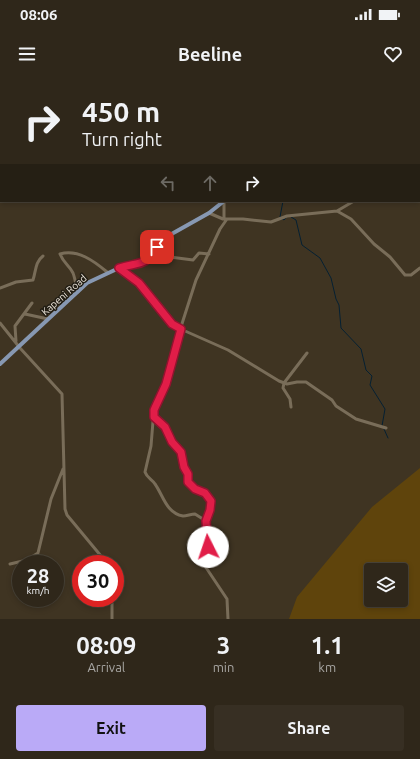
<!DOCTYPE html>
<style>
body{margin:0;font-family:Ubuntu,sans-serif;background:#372f23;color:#f1f3f6;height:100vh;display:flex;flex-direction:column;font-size:15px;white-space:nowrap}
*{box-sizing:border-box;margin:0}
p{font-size:13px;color:#a7a5a2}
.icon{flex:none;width:22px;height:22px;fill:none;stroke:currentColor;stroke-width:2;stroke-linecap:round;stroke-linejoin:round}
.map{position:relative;height:539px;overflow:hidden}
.panel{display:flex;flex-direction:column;background:#2f271a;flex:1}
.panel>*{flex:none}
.top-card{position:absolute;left:0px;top:0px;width:420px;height:122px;box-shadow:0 2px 6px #0003,0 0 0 1px #4a4439;background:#2f271a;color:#f1f3f6;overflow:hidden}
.buttons{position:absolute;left:364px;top:483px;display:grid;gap:8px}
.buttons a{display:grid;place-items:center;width:44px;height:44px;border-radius:4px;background:#2f271a;box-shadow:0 2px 6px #0003,0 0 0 1px #4a4439;font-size:20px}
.speed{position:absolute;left:12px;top:475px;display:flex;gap:8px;font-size:20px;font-weight:700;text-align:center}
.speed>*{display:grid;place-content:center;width:52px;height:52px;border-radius:50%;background:#2f271a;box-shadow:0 2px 6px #0003,0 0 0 1px #4a4439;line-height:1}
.speed small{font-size:10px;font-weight:400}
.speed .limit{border:6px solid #d22;background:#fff;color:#111}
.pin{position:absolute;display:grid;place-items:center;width:34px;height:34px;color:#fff;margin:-17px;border-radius:8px;box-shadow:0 2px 6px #0006}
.me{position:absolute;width:44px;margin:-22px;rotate:356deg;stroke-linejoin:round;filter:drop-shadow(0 0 3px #0008)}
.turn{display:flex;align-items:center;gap:14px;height:84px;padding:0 16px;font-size:18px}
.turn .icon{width:52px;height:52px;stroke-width:2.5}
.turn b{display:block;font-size:28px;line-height:34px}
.lanes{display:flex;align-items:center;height:38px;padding:0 16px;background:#0003;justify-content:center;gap:20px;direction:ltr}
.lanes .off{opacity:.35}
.eta{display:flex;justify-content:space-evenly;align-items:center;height:68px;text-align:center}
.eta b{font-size:24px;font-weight:700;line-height:28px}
.button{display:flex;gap:8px;margin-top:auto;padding:8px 16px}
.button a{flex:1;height:46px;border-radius:4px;background:#baaaf7;color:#111;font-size:16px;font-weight:700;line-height:46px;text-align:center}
.button a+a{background:#372f23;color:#f1f3f6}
.status{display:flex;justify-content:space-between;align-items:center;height:28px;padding:0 20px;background:#2f271a;direction:ltr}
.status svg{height:11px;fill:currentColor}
header{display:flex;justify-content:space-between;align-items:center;height:52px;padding:0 16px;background:#2f271a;font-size:18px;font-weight:700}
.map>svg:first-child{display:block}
.green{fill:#5f440c;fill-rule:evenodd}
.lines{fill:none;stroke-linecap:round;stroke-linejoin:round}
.stream{stroke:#052032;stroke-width:1}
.minor{stroke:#796d59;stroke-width:3}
.major{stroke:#8798b2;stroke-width:4}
.route-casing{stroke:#92132f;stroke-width:10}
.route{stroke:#e11d48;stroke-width:7}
.labels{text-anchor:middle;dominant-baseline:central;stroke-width:3;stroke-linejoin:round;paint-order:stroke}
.street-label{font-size:10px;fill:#ece5da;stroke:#211d14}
</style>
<div class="status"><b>08:06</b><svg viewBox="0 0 49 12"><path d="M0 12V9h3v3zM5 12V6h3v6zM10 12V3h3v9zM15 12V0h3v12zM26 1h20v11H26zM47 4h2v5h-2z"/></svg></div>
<header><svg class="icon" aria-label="menu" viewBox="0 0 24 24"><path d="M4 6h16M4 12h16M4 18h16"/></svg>Beeline<svg class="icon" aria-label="heart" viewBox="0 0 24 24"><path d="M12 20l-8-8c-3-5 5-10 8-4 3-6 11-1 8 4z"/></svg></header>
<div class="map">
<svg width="420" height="539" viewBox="0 0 420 539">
<rect width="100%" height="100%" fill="#3f3422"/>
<path class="green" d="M420,388V539H289L297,517L372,427ZM371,490H401V520H371Z"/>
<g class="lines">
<path class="stream" d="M387,1L389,0
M283,121L280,137L284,140L287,137
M291,137L296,140L302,165L320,178L331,198L336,219L339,225L341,248L361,269L366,290L372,296L370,305L385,329L382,346
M384,349L388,358"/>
<path class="minor" d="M152,0L153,1
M168,0L169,1
M186,0V1
M236,0V1
M419,49H420
M419,68L420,70
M337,131L351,139L374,164L390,177L405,195H411L420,188
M209,133L223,139H243L271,142L287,136L337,131L354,121
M224,139V121
M227,139L220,149L196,200L179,253L166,303L154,329L151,366L145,392C147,398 152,399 155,404C163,415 166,433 183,436C187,436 191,434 195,434L206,441L208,471L205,486L227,519L228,539
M151,178L170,177L193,180L199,173L209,174
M119,188L139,203L176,247L228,270L279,301L287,304L297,302H306L332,320L336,326L356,339L386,348
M0,208L16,202L33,200C36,191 35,182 43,176
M78,212C76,206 75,198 73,193C69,185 64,184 60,174C78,169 94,181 107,192
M25,234L48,239
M0,243L20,268L62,314L65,429L67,435L101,476L104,484
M16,261L15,246L32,223
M291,327L290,319L283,308L284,303L307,273
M154,337C164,344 166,352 171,361C174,367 181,370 183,376C185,382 187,400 190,404C196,411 209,411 211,421C212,427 210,437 206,441
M10,484L27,480L38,473L51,419L63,389
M112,518V539"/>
<path class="major" d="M277,1V0
M0,284L87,203L119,188L147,182L152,176L157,167L168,156L209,133L224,121"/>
</g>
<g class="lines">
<g class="route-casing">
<path id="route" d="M157,167C147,187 137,182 119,188L139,203L172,244L181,249L166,304L154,330V337L165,347L172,362L181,372L184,387L188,394V402L195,409L205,413L211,421L210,430L206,441L208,467"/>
</g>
<use href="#route" class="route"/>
</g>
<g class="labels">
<g class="street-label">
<text transform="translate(64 215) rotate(-41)">Kapeni Road</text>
</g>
</g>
</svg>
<div class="buttons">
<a><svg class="icon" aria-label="layers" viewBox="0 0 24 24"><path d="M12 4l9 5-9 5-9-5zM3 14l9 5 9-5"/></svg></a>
</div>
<div class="speed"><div>28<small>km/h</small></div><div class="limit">30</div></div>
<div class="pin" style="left:157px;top:167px;background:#d93025"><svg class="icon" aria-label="arrive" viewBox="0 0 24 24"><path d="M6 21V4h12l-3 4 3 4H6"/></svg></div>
<svg class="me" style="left:208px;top:467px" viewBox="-20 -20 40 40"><circle r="19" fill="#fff"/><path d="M0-13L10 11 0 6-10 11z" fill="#e11d48"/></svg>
<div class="top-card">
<div class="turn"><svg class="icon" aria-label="right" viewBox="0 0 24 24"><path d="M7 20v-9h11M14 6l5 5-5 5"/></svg><div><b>450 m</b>Turn right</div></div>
<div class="lanes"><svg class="icon off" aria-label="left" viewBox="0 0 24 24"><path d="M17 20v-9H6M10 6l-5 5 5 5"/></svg><svg class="icon off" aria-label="ahead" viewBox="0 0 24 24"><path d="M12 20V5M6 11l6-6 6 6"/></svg><svg class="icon" aria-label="right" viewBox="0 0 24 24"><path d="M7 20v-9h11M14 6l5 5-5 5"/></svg></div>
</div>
</div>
<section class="panel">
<div class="eta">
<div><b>08:09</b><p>Arrival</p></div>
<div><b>3</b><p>min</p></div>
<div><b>1.1</b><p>km</p></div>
</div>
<div class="button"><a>Exit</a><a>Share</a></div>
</section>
